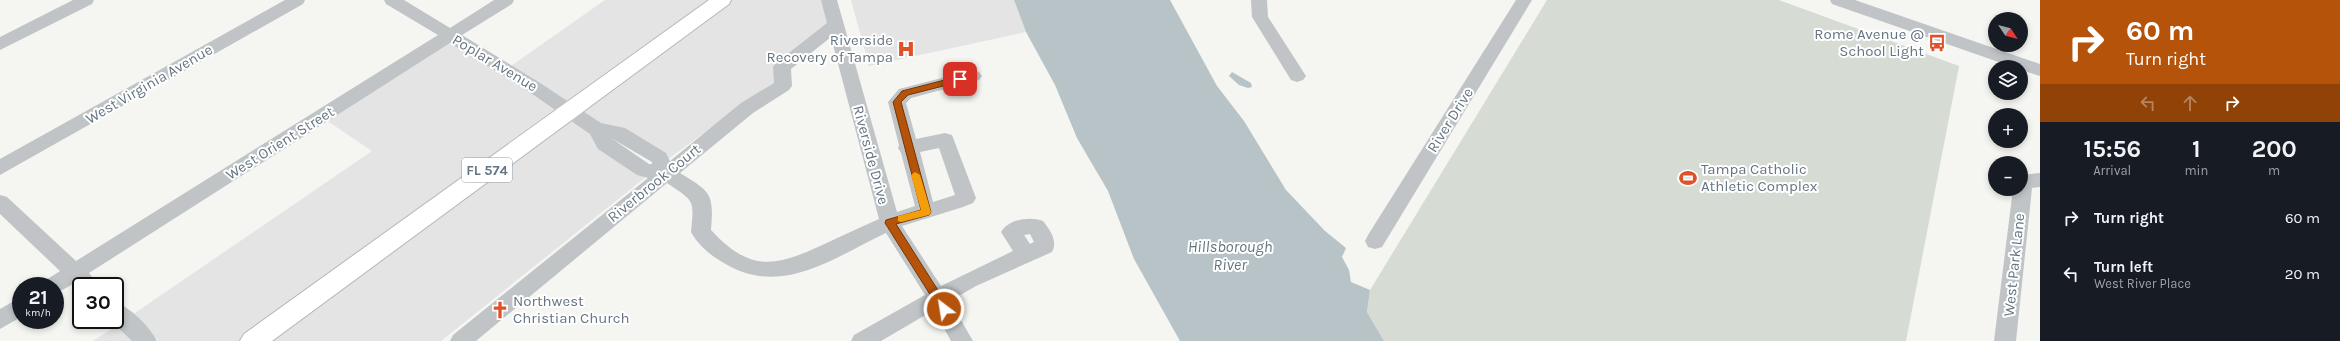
<!DOCTYPE html>
<meta charset="utf-8">
<style>
body{margin:0;font-family:Karla,sans-serif;background:#242831;color:#f1f3f6;height:100vh;display:flex;flex-direction:column;font-size:15px;white-space:nowrap}
*{box-sizing:border-box;margin:0}
p{font-size:13px;color:#9ea1a6}
.icon{flex:none;width:22px;height:22px;fill:none;stroke:currentColor;stroke-width:2;stroke-linecap:round;stroke-linejoin:round}
.map{position:relative;flex:1;overflow:hidden}
.panel{display:flex;flex-direction:column;background:#171b24;width:300px}
.panel>*{flex:none}
.top-card{background:#b45309;color:#fff;overflow:hidden}
.needle{width:26px;rotate:125deg}
.fabs{position:absolute;left:1988px;top:12px;display:grid;gap:8px}
.fabs a{display:grid;place-items:center;width:40px;height:40px;border-radius:50%;background:#171b24;box-shadow:0 2px 6px #0003;font-size:20px}
.speed{position:absolute;left:12px;top:277px;display:flex;gap:8px;font-size:20px;font-weight:700;text-align:center}
.speed>*{display:grid;place-content:center;width:52px;height:52px;border-radius:50%;background:#171b24;box-shadow:0 2px 6px #0003;line-height:1}
.speed small{font-size:10px;font-weight:400}
.speed .limit{border:2px solid #111;border-radius:6px;background:#fff;color:#111}
.pin{position:absolute;display:grid;place-items:center;width:34px;height:34px;color:#fff;margin:-17px;border-radius:8px;box-shadow:0 2px 6px #0006}
.me{position:absolute;width:44px;margin:-22px;rotate:329deg;stroke-linejoin:round;filter:drop-shadow(0 0 3px #0008)}
.turn{display:flex;align-items:center;gap:14px;height:84px;padding:0 20px;font-size:18px}
.turn .icon{width:52px;height:52px;stroke-width:2.5}
.turn b{display:block;font-size:28px;line-height:34px}
.lanes{display:flex;align-items:center;height:38px;padding:0 20px;background:#0003;justify-content:center;gap:20px;direction:ltr}
.lanes .off{opacity:.35}
.eta{display:flex;justify-content:space-evenly;align-items:center;height:68px;text-align:center}
.eta b{font-size:24px;font-weight:700;line-height:28px}
ul{padding:0;list-style:none}
li{display:flex;align-items:center;gap:12px;height:56px;padding:0 20px}
li div{flex:1}
li b{display:block;font-size:15px}
li em{font-style:normal}
main{display:flex;flex:1;min-height:0}
.map>svg:first-child{display:block}
.built{fill:#e3e4e3}
.green{fill:#d6dcd3}
.water{fill:#b7c3c7}
.lines{fill:none;stroke-linecap:round;stroke-linejoin:round}
.major-casing{stroke:#b3b8bb;stroke-width:2}
.minor{fill:#c0c4c7;fill-rule:evenodd}
.major{fill:#fff;fill-rule:evenodd}
.route{fill:#b45309;stroke:#753606}
.slow{fill:#f59e0b}
.labels{text-anchor:middle;dominant-baseline:central;stroke-width:4;stroke-linejoin:round;paint-order:stroke}
.shield{fill:#fff;stroke:#939ea8;stroke-width:1}
.shield-label{font-size:14px;font-weight:bold;fill:#657582}
.poi-label{font-size:15px;fill:#657582;stroke:#fff;text-anchor:end}
.street-label{font-size:15px;fill:#657582;stroke:#fff}
.water-label{font-size:16px;font-style:italic;fill:#61777f;stroke:#fff}
</style>
<main>
<div class="map">
<svg width="2040" height="341" viewBox="0 0 2040 341">
<rect width="100%" height="100%" fill="#f5f5f2"/>
<path class="built" d="M605,0H714L571,103L511,66Z
M731,0H822L829,23L776,81L668,159L599,123L580,110Z
M851,0H1014L1026,32L869,66Z
M449,42L560,111L242,341H159L132,315L372,151L326,120Z
M569,118L647,176L441,341H264Z
M116,326L132,341H93Z"/>
<path class="green" d="M1547,0H1779L1959,66L1906,341H1384L1367,312L1370,290Z"/>
<path class="water" d="M1014,0H1170L1217,86L1244,121L1286,190L1325,231L1346,248L1342,257L1349,270L1351,282L1370,290L1367,312L1384,341H1180L1134,259L1108,191L1077,138L1055,85L1026,32Z
M1232,72L1251,83L1252,87L1248,88L1239,85L1229,76Z"/>
<g class="lines">
<g class="major-casing">
<path id="major" d="M709,0H731L729,4L272,341H240L244,334Z"/>
</g>
<path class="minor" d="M73,0H94L92,4L0,50V37Z
M285,0H305L303,4L0,175V159Z
M384,0H404L450,28L494,0H514L512,4L462,35L537,81L601,123L625,128L666,153L670,161L741,103L774,83L773,67L776,63L827,23L821,0H837L897,212L915,206L901,153L898,148L899,145L888,102L899,89L973,70L979,72L982,76L979,80L911,98L906,103L916,139L945,133L952,135L976,198L973,203L963,207L902,226L941,286L1013,251L1001,232C1008,219 1030,216 1043,221C1050,230 1058,240 1052,252L976,286L950,301L973,341H951L934,310L881,341H851L854,335L925,295L886,233C833,258 781,298 724,263C711,256 698,245 691,232C694,199 695,202 667,183L476,341H450L453,335L648,178L637,175L598,149L590,134L525,89L450,43L89,273L99,286H81V291L73,284L55,294V286H43L46,280L60,271L0,214V195L7,197L76,261L438,35L386,4ZM831,37L879,219C858,228 838,238 818,247C772,268 748,270 711,230C714,193 711,192 680,173L753,113L789,90L792,86L791,69ZM611,138L652,162V164H649ZM939,148L955,195L933,202L920,152ZM1030,234L1034,242L1030,244L1024,235Z
M1251,0H1267L1268,17L1306,76L1303,80L1297,82L1291,80L1252,17Z
M1516,0H1532L1382,247L1375,249L1368,247L1365,241L1368,235Z
M1830,0H1855L2040,64V76L2021,70V67H2013L1832,4Z
M2040,173V187L2032,188L2016,341H1994L2013,189H2021V175Z
M21,297V317L0,329V309Z
M115,302C130,307 150,327 157,341H132L110,320H115Z"/>
<use href="#major" class="major"/>
</g>
<path class="route" d="M960,76L964,79L963,81L908,95L901,102L931,212L929,215L896,224L948,306V312H941L885,223L886,220L921,210L893,102L902,91Z"/>
<path class="slow" d="M915,172L920,175L931,212L929,215L901,222L898,221V216L921,210L911,175Z"/>
<defs>
<g id="bus-bare" transform="scale(1.38)"><path d="M-5-6H5V4H4V6H2V4H-2V6H-4V4H-5ZM-3.5-4V0h7V-4ZM-3.5 1.2v1.5H-2V1.2ZM2 1.2v1.5H3.5V1.2Z" fill="#de5129" stroke="#fff" stroke-width="2.5" paint-order="stroke"/></g>
<g id="hospital-bare" transform="scale(1.38)"><path d="M-5-5h3v3.5h4V-5h3V5h-3V1.5h-4V5h-3Z" fill="#de5129" stroke="#fff" stroke-width="2.5" paint-order="stroke"/></g>
<g id="stadium-bare" transform="scale(1.38)"><path d="M0-5a6.5 5 0 1 0 0 10a6.5 5 0 1 0 0-10ZM-3.5-1.8h7v3.6h-7Z" fill="#de5129" stroke="#fff" stroke-width="2.5" paint-order="stroke"/></g>
<g id="church-bare" transform="scale(1.38)"><path d="M-1.2-6h2.4v3.5h3.3v2.4h-3.3V6h-2.4V-.1h-3.3v-2.4h3.3Z" fill="#de5129" stroke="#fff" stroke-width="2.5" paint-order="stroke"/></g>
</defs>
<g fill-rule="evenodd">
<use href="#bus-bare" x="1937" y="43"/>
<use href="#hospital-bare" x="906" y="49"/>
<use href="#stadium-bare" x="1688" y="178"/>
<use href="#church-bare" x="500" y="310"/>
</g>
<g class="labels">
<rect class="shield" x="462" y="158" width="50" height="24" rx="3"/>
<g class="shield-label">
<text x="487" y="170">FL 574</text>
</g>
<g class="poi-label">
<text x="1924" y="34">Rome Avenue @<tspan x="1924" dy="17">School Light</tspan></text>
<text x="893" y="40">Riverside<tspan x="893" dy="17">Recovery of Tampa</tspan></text>
<text x="1701" y="169" text-anchor="start">Tampa Catholic<tspan x="1701" dy="17">Athletic Complex</tspan></text>
<text x="513" y="301" text-anchor="start">Northwest<tspan x="513" dy="17">Christian Church</tspan></text>
</g>
<g class="street-label">
<text transform="translate(495 63) rotate(31)">Poplar Avenue</text>
<text transform="translate(149 84) rotate(-30)">West Virginia Avenue</text>
<text transform="translate(1450 120) rotate(-58)">River Drive</text>
<text transform="translate(280 143) rotate(-32)">West Orient Street</text>
<text transform="translate(871 155) rotate(75)">Riverside Drive</text>
<text transform="translate(654 183) rotate(-39)">Riverbrook Court</text>
<text transform="translate(2014 265) rotate(-84)">West Park Lane</text>
</g>
<g class="water-label">
<text x="1230" y="246">Hillsborough<tspan x="1230" dy="18">River</tspan></text>
</g>
</g>
</svg>
<div class="fabs">
<a><svg class="needle" viewBox="-14 -14 28 28"><path d="M0-13l5 13h-10z" fill="#e53935"/><path d="M0 13l5-13h-10z" fill="#9ea1a6"/></svg></a>
<a><svg class="icon" aria-label="layers" viewBox="0 0 24 24"><path d="M12 4l9 5-9 5-9-5zM3 14l9 5 9-5"/></svg></a>
<a>+</a>
<a>−</a>
</div>
<div class="speed"><div>21<small>km/h</small></div><div class="limit">30</div></div>
<div class="pin" style="left:960px;top:79px;background:#d93025"><svg class="icon" aria-label="arrive" viewBox="0 0 24 24"><path d="M6 21V4h12l-3 4 3 4H6"/></svg></div>
<svg class="me" style="left:944px;top:309px" viewBox="-20 -20 40 40"><circle r="17" fill="#b45309" stroke="#fff" stroke-width="3"/><path d="M0-11L8 9 0 5-8 9z" fill="#fff"/></svg>
</div>
<section class="panel">
<div class="top-card">
<div class="turn"><svg class="icon" aria-label="right" viewBox="0 0 24 24"><path d="M7 20v-9h11M14 6l5 5-5 5"/></svg><div><b>60 m</b>Turn right</div></div>
<div class="lanes"><svg class="icon off" aria-label="left" viewBox="0 0 24 24"><path d="M17 20v-9H6M10 6l-5 5 5 5"/></svg><svg class="icon off" aria-label="ahead" viewBox="0 0 24 24"><path d="M12 20V5M6 11l6-6 6 6"/></svg><svg class="icon" aria-label="right" viewBox="0 0 24 24"><path d="M7 20v-9h11M14 6l5 5-5 5"/></svg></div>
</div>
<div class="eta">
<div><b>15:56</b><p>Arrival</p></div>
<div><b>1</b><p>min</p></div>
<div><b>200</b><p>m</p></div>
</div>
<ul>
<li><svg class="icon" aria-label="right" viewBox="0 0 24 24"><path d="M7 20v-9h11M14 6l5 5-5 5"/></svg><div><b>Turn right</b></div><em>60 m</em></li>
<li><svg class="icon" aria-label="left" viewBox="0 0 24 24"><path d="M17 20v-9H6M10 6l-5 5 5 5"/></svg><div><b>Turn left</b><p>West River Place</p></div><em>20 m</em></li>
</ul>
</section>
</main>
